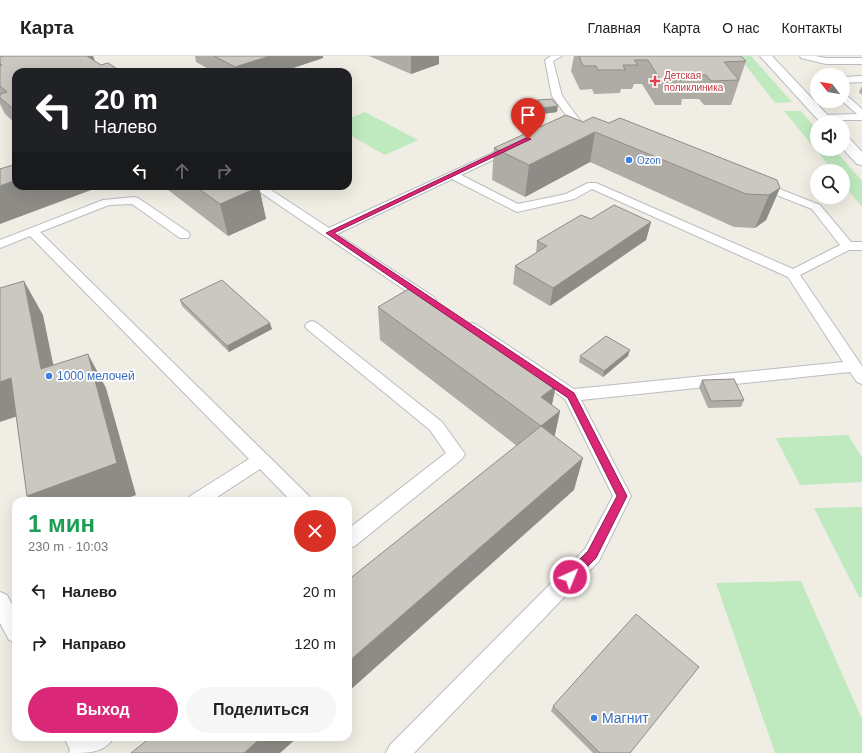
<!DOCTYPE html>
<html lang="ru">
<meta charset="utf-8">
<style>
body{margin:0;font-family:Arial,sans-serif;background:#f6f6f6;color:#222;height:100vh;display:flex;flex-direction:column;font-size:15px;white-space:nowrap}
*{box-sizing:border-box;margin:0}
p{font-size:13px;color:#767676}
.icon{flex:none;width:22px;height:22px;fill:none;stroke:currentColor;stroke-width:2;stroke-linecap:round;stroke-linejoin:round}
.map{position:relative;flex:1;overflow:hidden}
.side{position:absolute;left:12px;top:441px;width:340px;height:244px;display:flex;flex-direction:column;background:#fff;border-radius:12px;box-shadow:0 4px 16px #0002}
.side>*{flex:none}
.banner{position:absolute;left:12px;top:12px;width:340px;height:122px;border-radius:12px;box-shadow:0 4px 16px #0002;background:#202124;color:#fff;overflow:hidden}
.needle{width:26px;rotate:301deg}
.buttons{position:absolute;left:810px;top:12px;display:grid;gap:8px}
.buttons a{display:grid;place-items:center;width:40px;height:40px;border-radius:50%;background:#fff;box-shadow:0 4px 16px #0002;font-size:20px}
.pin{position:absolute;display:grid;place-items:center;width:34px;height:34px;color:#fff;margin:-41px -17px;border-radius:50% 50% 50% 0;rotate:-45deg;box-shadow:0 0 4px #0007}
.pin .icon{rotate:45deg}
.me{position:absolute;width:44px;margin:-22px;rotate:44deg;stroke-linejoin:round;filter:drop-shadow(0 0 3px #0008)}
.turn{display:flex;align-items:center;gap:14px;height:84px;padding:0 16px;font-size:18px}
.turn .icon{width:52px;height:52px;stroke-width:2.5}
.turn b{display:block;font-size:28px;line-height:34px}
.lanes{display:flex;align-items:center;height:38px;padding:0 16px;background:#0003;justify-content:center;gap:20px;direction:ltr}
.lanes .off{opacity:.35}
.round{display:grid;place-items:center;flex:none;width:42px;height:42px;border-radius:21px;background:#f6f6f6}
.head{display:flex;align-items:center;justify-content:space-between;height:68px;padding:0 16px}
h1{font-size:24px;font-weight:700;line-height:30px;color:#1e9e55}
.primary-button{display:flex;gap:8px;margin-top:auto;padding:8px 16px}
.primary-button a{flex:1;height:46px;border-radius:24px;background:#db2777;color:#fff;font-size:16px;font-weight:700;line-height:46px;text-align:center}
.primary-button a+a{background:#f6f6f6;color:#222}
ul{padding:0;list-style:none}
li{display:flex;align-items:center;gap:12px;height:52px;padding:0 16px}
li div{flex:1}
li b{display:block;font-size:15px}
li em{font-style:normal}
header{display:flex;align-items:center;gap:24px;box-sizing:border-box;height:56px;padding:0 20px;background:#fff;border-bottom:1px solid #e0e0e0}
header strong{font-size:19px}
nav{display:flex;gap:22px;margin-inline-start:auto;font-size:14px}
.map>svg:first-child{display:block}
.green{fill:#bfe9be}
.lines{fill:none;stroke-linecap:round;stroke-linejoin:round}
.service-casing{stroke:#b9bcc1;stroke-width:2}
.minor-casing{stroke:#b9bcc1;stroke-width:2}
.service{fill:#fff;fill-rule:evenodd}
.minor{fill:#fff;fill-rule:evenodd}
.wall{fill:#afaca6}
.shaded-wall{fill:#8e8c87}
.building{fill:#cbc8c1;stroke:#8e8c87}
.route{fill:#db2777;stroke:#8e194d}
.health-dot{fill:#e0444e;stroke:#fff;stroke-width:1.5}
.shop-dot{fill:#3f7fe0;stroke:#fff;stroke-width:1.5}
.labels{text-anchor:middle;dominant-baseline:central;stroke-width:3.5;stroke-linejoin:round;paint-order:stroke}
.far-health-label{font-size:10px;fill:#be3a42;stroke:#fff;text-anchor:start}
.far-shop-label{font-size:10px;fill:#366cbe;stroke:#fff;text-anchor:start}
.shop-label{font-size:12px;fill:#366cbe;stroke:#fff;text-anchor:start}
.near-shop-label{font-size:14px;fill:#366cbe;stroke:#fff;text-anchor:start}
</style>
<header>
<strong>Карта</strong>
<nav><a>Главная</a><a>Карта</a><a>О нас</a><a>Контакты</a></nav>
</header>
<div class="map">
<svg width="862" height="697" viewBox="0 0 862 697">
<rect width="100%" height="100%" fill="#f0ede4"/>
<path class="green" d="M743,0H751L792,46L775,47L740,2Z
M784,55H801L817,74V93H834L862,125V151L843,128V115H833Z
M365,56L418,84L385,99L348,78V63Z
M848,379L862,402V426L800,429L776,382Z
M862,451V541H859L814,452Z
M801,525L862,663V697H775L716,527Z"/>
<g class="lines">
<g class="service-casing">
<path id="service" d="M551,0H562L553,5L562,40L585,71L583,73L570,77L565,74L566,72L574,70L552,40L545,4Z
M800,0H815L826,2H862V8H826L801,2Z
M862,20V26L843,27V21Z
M843,38L846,39L862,53V64H820L818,62L820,60L823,59L857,58L842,45Z
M512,88L516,89L517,91L516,93L461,119L518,148L566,138L588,127H596L793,213L840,189L812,153L754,130L752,128L754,126H762L820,149L851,186H862V194H849L800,219L862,310V328L857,326L850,316L581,344L631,440L599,505L414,697H386L390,689L585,493L613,440L565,343L467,275L465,272L467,269L472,267L477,269L574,333L843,306L788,221L592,133L574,143L517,156L452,123L337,178L434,241L436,244L434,247L429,248L424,247L251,130H265L329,172Z
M134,141L138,142L188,176L190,179L188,182H180L132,148L109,149L40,176L309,440L312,445H291L260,413L211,445H187L190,440L249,403L30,180L0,192V184L103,144Z
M312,265L317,267L442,366L465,398L462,403L355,490L348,492V473L446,397L430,374L307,273L305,270L307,267Z
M0,536L7,539L16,556V587L9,584L0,567Z
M64,681H114C105,697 89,697 69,697L70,694Z"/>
</g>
<g class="minor-casing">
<path id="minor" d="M760,0H772L835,67H821Z
M843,80L848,81L862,96V109L857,108L843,93Z"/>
</g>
<use href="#service" class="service"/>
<use href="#minor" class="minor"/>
</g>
<path class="wall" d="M4,0H93L95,6L101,9L122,16H16V68L5,58L0,48V1Z
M195,0H323V2L281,16H214L196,6Z
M369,0H439V8L411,18Z
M574,0H741L746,5L731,49H704L699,43H682L681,49H655L642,28H634L632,33H621L620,37L594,38L592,33L580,34L571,15Z
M862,30V39L859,36Z
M537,44L557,56L542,58L537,50Z
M583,66L609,67L780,132L766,164L755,172L734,171L590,106L525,141L492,124L494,92Z
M163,130H257L259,131L266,163L228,180Z
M591,163L651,166L646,184L550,250L513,228L515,210L536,198L537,185Z
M180,244L272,273L229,296L182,250Z
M378,251L552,349L560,355L554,381L574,434L380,284Z
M580,300H628L603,321L579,306Z
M702,324L744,344L741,351L708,352L699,331Z
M553,650L630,697H593L551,655Z"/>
<path class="shaded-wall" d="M87,0H93L99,16Z
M270,0H323V2L281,16H236L235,11Z
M411,0H439V8L411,18Z
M558,50L557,56L542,58L543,52Z
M595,76L590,106L525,141L529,109Z
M16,124V130H102L0,168V130Z
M259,131L266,163L228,180L220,148Z
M780,132L766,164L755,172L769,139Z
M651,166L646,184L550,250L553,232Z
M24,225L43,259L61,346L41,313Z
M270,267L272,273L229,296L227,290Z
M630,294L628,300L603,321L604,315Z
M88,298L106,332L136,439L120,445H31L27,440Z
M11,322L33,355L0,366V326Z
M556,330L549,363L541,341Z
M560,355L553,388L541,370Z
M583,402L574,434L348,636V606Z
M262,681H298L280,697H244Z"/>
<path class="building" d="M4,0H88H87L101,9L108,7L122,16H16V54H15L0,42V38L7,36L0,30V10L2,9L0,8V1Z
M214,0H270L235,11Z
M579,0H741L746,5L724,6L739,24L711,25L706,19H684L688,24L661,25L648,4H634L638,9H623L625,14H598L596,10H583Z
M552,43L558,50L543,52L537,44Z
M566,59L583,66L593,61L609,67L620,62L777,124L780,132L769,139L746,138L595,76L529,109L494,92Z
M16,108V124L0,130V113Z
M195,130H257L259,131L220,148Z
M614,149L651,166L553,232L515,210L547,190L537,185L581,159L591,163Z
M222,224L270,267L227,290L180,244Z
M24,225L41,313L88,298L117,407L27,440L11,322L0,326V232Z
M412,231L556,330L541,341L560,355L541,370L378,251Z
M606,280L630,294L604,315L580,300Z
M734,323L744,344L711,345L702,324Z
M541,370L583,402L348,606V524Z
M636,558L699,611L630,697H600L553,650Z
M151,681H262L244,697H131Z"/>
<path class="route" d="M526,82L531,83L334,177L574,337L627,440L596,502L574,524L570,526L566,524L564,521L566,517L588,495L617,440L568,342L326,177Z"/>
<path class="health-dot" d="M653 19h4v4h4v4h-4v4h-4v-4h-4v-4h4z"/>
<g class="shop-dot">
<circle cx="629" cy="104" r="4"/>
<circle cx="49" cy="320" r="4"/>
<circle cx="594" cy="662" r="4"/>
</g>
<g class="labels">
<g class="far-health-label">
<text x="664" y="19">Детская<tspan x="664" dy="12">поликлиника</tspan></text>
</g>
<g class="far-shop-label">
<text x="637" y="104">Ozon</text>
</g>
<g class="shop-label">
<text x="57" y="320">1000 мелочей</text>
</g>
<g class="near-shop-label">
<text x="602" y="662">Магнит</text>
</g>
</g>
</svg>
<div class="buttons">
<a><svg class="needle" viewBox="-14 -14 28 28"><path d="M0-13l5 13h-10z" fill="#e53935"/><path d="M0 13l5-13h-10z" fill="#767676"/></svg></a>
<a><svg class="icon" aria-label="sound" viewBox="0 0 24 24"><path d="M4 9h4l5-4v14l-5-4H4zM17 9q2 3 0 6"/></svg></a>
<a><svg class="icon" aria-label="search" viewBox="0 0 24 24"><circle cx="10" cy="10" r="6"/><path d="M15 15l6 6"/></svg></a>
</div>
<div class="pin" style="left:528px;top:83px;background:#d93025"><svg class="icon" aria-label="arrive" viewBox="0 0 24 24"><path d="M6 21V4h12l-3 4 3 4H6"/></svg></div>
<svg class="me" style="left:570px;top:521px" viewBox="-20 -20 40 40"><circle r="17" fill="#db2777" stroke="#fff" stroke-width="3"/><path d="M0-11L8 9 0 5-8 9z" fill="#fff"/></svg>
<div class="banner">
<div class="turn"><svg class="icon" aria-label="left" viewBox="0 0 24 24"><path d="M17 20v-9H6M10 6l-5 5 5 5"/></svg><div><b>20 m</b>Налево</div></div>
<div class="lanes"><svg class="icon" aria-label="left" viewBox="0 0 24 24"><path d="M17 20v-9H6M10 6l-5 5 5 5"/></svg><svg class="icon off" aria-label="ahead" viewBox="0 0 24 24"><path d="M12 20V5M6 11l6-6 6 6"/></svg><svg class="icon off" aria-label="right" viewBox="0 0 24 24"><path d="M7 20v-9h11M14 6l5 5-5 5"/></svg></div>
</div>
<section class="side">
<div class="head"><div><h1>1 мин</h1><p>230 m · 10:03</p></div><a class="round" style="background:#d93025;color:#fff"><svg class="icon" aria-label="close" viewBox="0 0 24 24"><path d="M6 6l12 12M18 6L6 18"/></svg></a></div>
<ul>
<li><svg class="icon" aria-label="left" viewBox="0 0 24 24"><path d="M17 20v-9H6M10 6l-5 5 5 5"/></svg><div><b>Налево</b></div><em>20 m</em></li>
<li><svg class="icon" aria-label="right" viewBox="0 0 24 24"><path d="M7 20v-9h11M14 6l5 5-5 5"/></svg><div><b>Направо</b></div><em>120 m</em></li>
</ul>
<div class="primary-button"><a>Выход</a><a>Поделиться</a></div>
</section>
</div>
